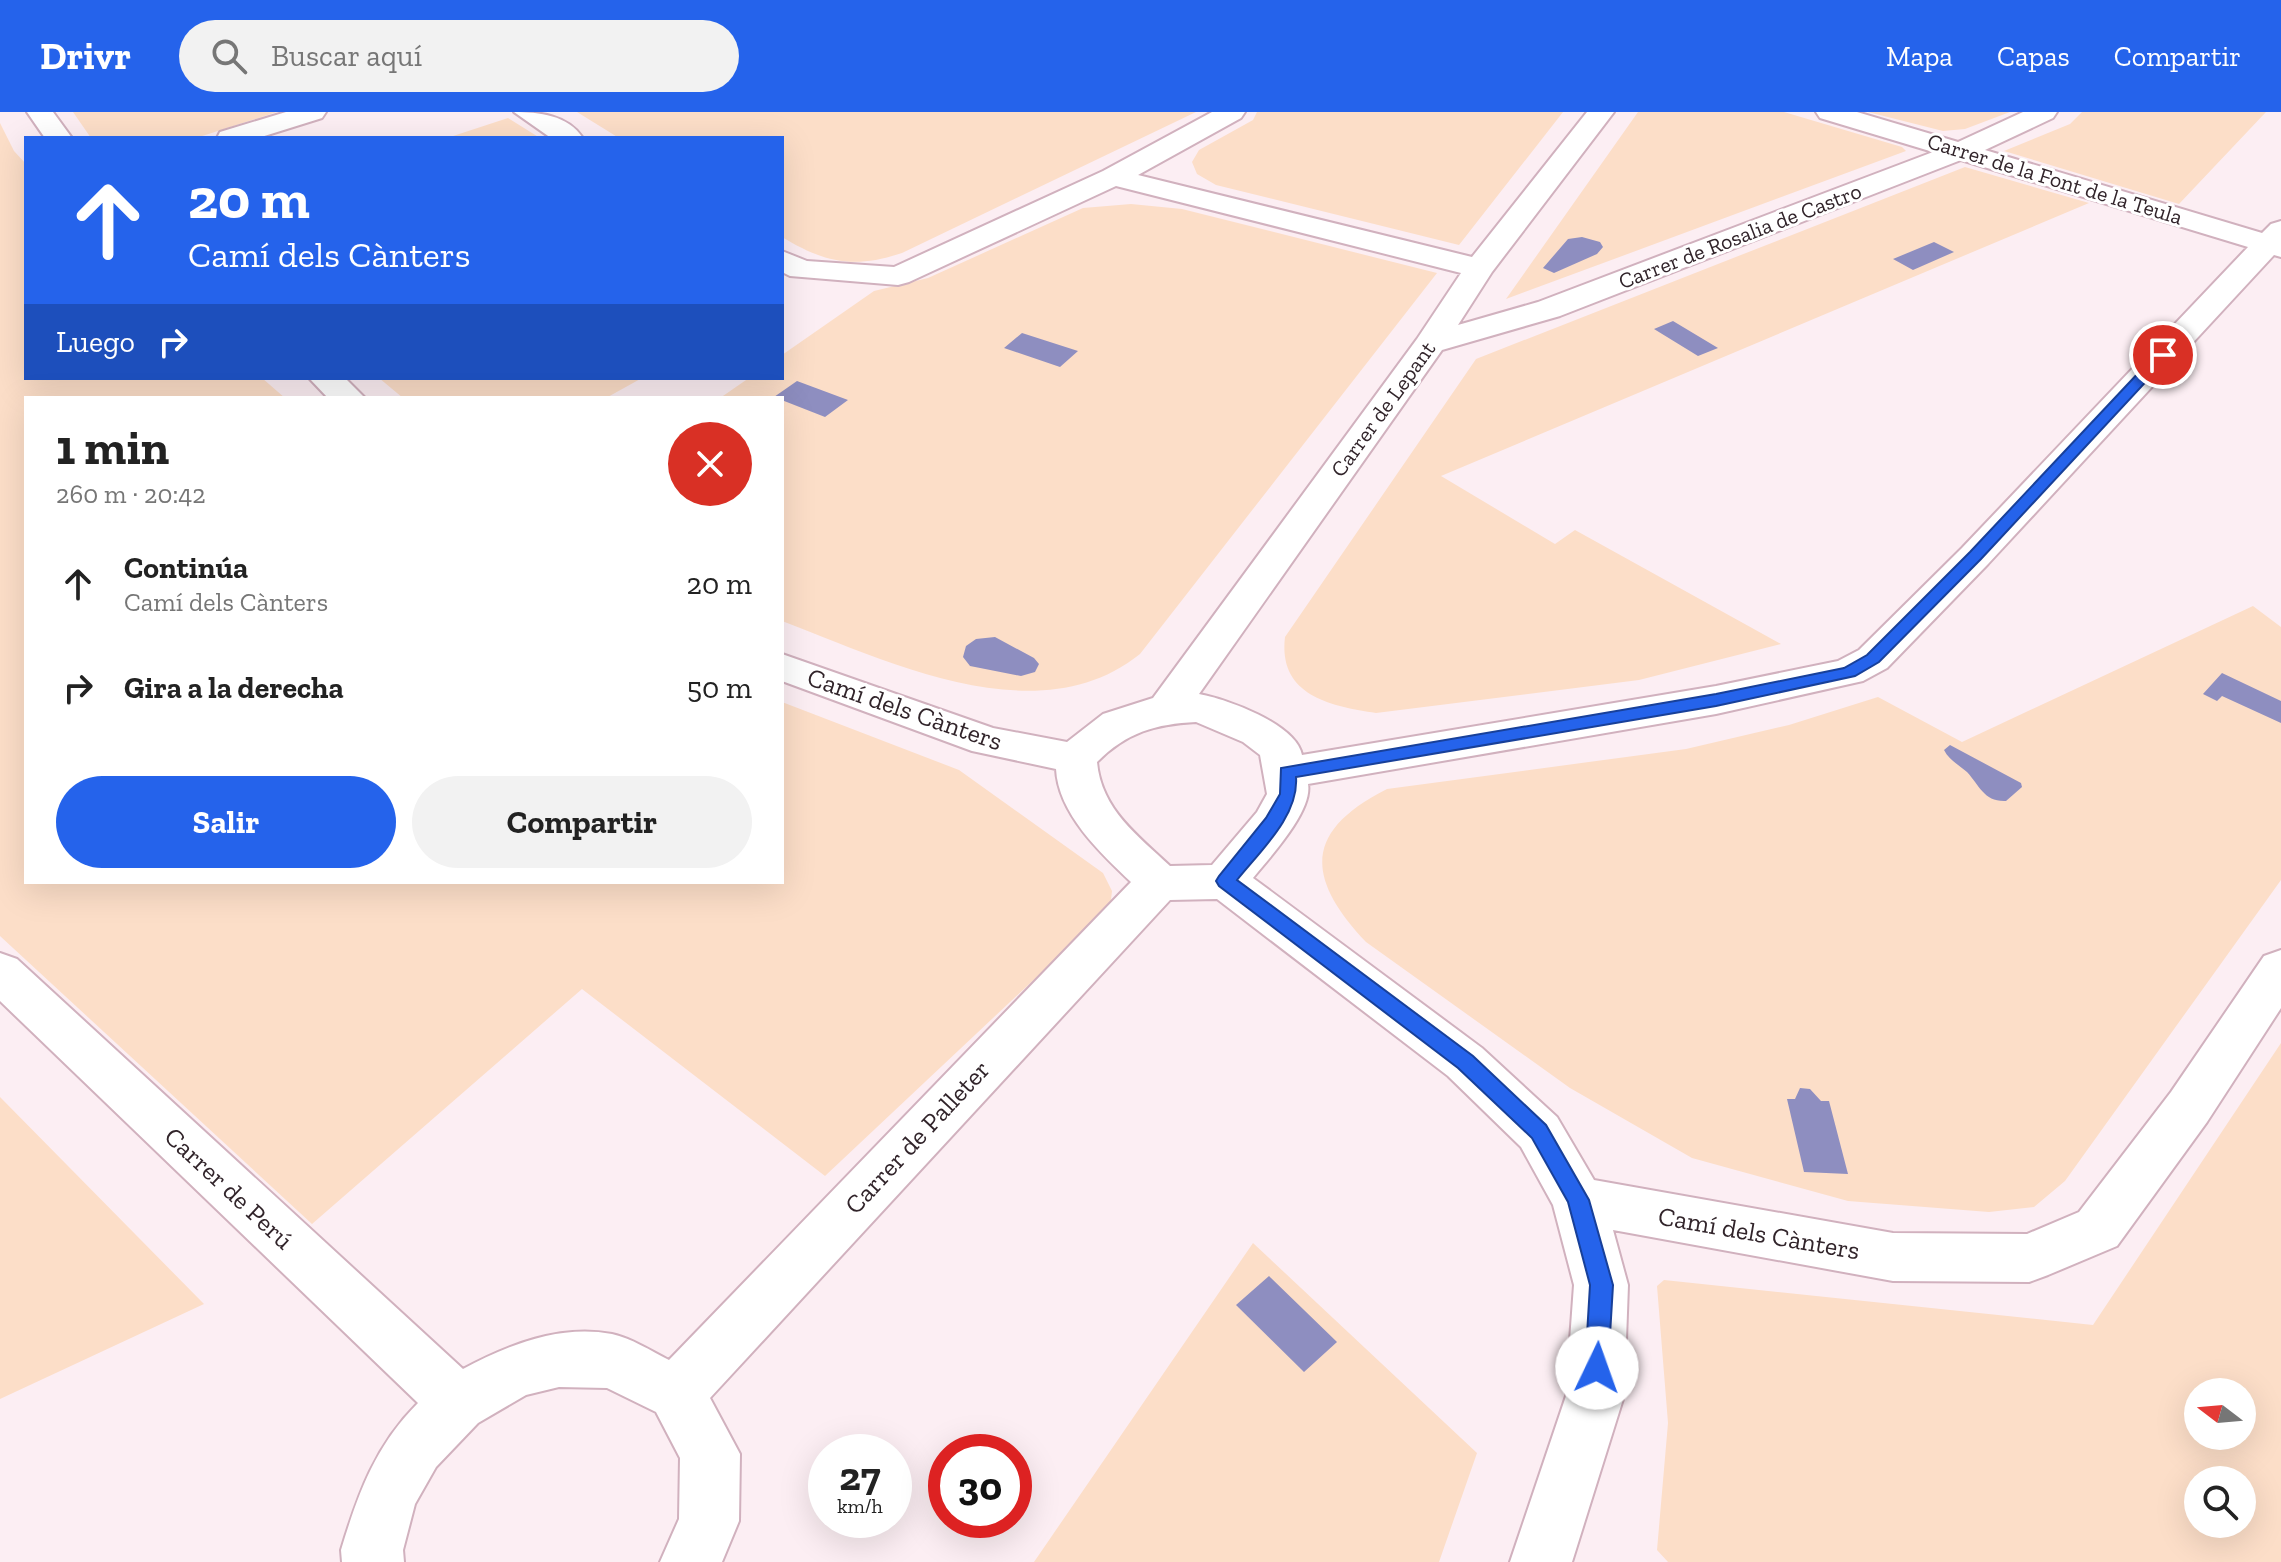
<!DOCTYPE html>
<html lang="es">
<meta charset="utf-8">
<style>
body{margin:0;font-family:"Zilla Slab",serif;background:#f2f2f2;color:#222;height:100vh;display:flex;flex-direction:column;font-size:30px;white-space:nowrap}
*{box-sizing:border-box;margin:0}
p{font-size:26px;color:#767676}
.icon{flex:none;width:44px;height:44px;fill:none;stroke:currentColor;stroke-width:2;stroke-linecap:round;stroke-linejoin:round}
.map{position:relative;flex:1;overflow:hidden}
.drawer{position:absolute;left:24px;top:284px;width:760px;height:488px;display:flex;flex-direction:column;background:#fff;border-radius:0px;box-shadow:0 8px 32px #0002}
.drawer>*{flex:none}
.guide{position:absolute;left:24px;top:24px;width:760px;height:244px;border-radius:0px;box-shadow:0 8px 32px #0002;background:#2563eb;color:#fff;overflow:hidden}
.needle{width:52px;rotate:286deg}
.buttons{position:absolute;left:2184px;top:1266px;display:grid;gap:16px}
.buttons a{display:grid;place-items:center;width:72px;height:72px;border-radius:50%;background:#fff;box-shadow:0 8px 32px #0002;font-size:40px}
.speed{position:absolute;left:808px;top:1322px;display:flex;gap:16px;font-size:40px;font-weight:700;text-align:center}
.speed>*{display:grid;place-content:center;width:104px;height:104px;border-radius:50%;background:#fff;box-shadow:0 8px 32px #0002;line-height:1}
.speed small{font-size:20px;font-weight:400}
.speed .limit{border:12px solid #d22;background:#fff;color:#111}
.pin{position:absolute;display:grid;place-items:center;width:68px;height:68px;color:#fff;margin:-34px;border:4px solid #fff;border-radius:50%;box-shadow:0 2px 8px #0007}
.me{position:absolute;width:88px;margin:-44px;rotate:3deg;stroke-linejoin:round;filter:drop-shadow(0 0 6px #0008)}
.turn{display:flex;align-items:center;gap:28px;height:168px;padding:0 32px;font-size:36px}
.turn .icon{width:104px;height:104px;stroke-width:2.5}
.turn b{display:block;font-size:56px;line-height:68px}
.then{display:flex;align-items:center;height:76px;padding:0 32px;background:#0003;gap:16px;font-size:30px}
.round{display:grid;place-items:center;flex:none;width:84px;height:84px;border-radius:42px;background:#f2f2f2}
.summary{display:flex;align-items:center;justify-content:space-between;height:136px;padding:0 32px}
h1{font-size:48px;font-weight:700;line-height:60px}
.action{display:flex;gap:16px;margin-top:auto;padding:16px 32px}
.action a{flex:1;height:92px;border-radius:48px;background:#2563eb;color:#fff;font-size:32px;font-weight:700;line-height:92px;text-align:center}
.action a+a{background:#f2f2f2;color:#222}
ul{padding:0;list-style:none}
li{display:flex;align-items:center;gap:24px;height:104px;padding:0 32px}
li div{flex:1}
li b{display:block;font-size:30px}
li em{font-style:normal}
header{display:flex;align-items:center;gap:48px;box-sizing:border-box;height:112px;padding:0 40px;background:#2563eb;color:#fff}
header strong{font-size:38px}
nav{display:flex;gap:44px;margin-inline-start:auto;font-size:28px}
.search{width:560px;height:72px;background:#f2f2f2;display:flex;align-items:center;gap:20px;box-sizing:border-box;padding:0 28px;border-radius:44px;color:#767676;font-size:30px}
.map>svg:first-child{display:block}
.green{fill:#fcdec8;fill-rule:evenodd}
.water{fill:#8e8ec0}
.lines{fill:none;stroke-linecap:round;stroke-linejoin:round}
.street-casing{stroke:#d1b1be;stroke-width:4}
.street{fill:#fff;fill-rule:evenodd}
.route{fill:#2563eb;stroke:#184099;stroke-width:2}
.labels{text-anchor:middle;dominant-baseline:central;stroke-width:6;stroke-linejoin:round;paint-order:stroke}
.far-street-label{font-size:22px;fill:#31242a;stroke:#fff}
.street-label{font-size:26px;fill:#31242a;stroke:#fff}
</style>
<header>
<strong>Drivr</strong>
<div class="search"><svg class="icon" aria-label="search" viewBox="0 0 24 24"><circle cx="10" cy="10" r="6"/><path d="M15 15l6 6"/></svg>Buscar aquí</div>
<nav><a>Mapa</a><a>Capas</a><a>Compartir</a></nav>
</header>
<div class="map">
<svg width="2281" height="1450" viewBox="0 0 2281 1450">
<rect width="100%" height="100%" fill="#fceef3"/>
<path class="green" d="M73,0H277L196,26H91Z
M577,0H1196L902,141C854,157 825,151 782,125V26H619Z
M1257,0H1563L1459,133L1216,73L1197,62L1192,50L1199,38L1253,8Z
M1638,0H1784L1902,35L1906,39L1506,187Z
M1868,0H2010L1965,17L1943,19Z
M2082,0H2266L2179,92L2004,39L2070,12Z
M508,6L540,26H447Z
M0,11L14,39L26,52V266H262L285,286H26V770H782V590L959,658L1103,761L1112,779L1110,796L825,1064L582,877L312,1112L0,824Z
M1965,55L2089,91L1441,364L1555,432L1575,418L1781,532L1639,568L1376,601C1329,594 1278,583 1285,525L1476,247Z
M1131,92L1182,97L1437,161L1140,542C1038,624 887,549 782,509V286H720L749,266H782V243L874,179L928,166L1083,96Z
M379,266H642L606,286H403Z
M2253,494L2281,515V768L2065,1069L2034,1095L1989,1100L1848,1089L1692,1046L1570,976L1366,830C1305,765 1304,719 1387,677L1686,637L1789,613L1878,585L1962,630Z
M2281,931V1450H1668L1657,1438L1668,1311L1657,1174L1664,1168L2093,1213ZM2198,1280H2242V1324H2198ZM2198,1368H2242V1412H2198Z
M0,985L204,1192L0,1287Z
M1253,1131L1477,1341L1439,1450H1034Z"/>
<path class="water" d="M1582,125L1600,130L1603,135L1597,142L1554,161L1543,156L1568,127Z
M1934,130L1954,140L1913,158L1893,147Z
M1673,209L1718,236L1698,244L1654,217Z
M1022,221L1078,239L1060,255L1004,236Z
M797,269L848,288L825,305L774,285Z
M995,525L1034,546L1039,552L1035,560L1021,564L970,554L963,545L966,534L976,527Z
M2222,561L2281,589V611L2222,584L2217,589L2203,582Z
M1950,633L2021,671L2022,675L2006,689C1984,690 1980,674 1967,660C1959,653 1949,648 1944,638Z
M1800,976L1810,977L1821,989H1829L1848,1062L1804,1060L1787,987H1795Z
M1269,1164L1337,1230L1304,1260L1236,1193Z"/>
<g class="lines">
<g class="street-casing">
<path id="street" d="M27,0H53L72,26H45Z
M286,0H326L322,6L258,26H217L220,20Z
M514,0C539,0 568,3 583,26H551Z
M1212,0H1245L1241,6L1138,63L1472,145L1587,0H1614L1492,160L1458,213L1538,190L1933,40L1820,6L1816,0H1857L1958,30L2023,0H2057L2053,6L1985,38L2262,121L2271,112L2281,109V145L2274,143L1988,452L1887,556L1863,569L1716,602L1308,672C1313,699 1270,745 1253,766L1482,936L1557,1005L1594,1068L1893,1121L2027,1122L2079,1100L2171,980L2264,844L2281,838V896L2207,1010L2117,1134L2048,1163L2029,1170L1893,1169L1613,1118L1628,1173L1624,1284L1572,1450H1510L1566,1284L1574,1173L1553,1093L1521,1035L1448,964L1217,787L1170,788L710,1286L740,1342L739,1409L722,1450H660L679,1407L680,1346L656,1300L607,1276L559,1275L526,1283L478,1311L436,1355L415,1392L403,1438L404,1450H342L341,1438C358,1382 375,1334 418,1291L0,889V841L17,847L463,1257C508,1233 560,1212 612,1222C631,1226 651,1239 669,1248L1131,770C1100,741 1058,701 1056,657L972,639L782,569V542L993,616L1067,630L1103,602L1153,586L1417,227L1461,161L1116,74L909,170L898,173L790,164L782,160V139L807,149L894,155L1103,59ZM1961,48L2248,135L1962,436L1859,538L1838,549L1716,574L1302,643C1296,612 1227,587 1199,582L1442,238L1560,204ZM1196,610L1243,630L1260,643L1267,682L1257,700L1212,753L1170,754C1138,724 1101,697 1097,650C1127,620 1156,612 1196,610Z
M309,266H345L365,286H328Z"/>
</g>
<use href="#street" class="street"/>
</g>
<path class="route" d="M2163,239L2170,243L2168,246L1981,447L1879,550L1855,564L1716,594L1296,665C1299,704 1260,739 1237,768L1473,944L1546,1013L1589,1088L1613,1173L1608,1256L1605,1264L1597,1268L1588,1264L1585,1256L1590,1173L1568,1090L1532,1026L1458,956L1219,774L1216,769L1219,764L1266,706L1280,682L1281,656L1716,582L1844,556L1867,543L1970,440L2158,240Z"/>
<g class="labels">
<g class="far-street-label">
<text transform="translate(2055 67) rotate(17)">Carrer de la Font de la Teula</text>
<text transform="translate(1740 124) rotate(-21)">Carrer de Rosalia de Castro</text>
<text transform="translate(1383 297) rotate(-54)">Carrer de Lepant</text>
</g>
<g class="street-label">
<text transform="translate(905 597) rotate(19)">Camí dels Cànters</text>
<text transform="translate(917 1025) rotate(-47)">Carrer de Palleter</text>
<text transform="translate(229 1076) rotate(43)">Carrer de Perú</text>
<text transform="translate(1759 1121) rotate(10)">Camí dels Cànters</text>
</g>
</g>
</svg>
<div class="buttons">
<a><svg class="needle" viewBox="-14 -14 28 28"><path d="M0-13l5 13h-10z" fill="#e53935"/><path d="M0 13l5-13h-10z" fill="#767676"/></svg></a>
<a><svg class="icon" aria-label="search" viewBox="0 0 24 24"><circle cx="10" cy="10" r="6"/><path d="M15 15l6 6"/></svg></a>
</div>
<div class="speed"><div>27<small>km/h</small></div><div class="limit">30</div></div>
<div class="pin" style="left:2163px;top:243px;background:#d93025"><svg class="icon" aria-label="arrive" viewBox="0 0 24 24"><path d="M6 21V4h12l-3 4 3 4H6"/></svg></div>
<svg class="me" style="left:1597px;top:1256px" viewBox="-20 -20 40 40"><circle r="19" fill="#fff"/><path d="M0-13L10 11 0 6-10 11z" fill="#2563eb"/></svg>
<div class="guide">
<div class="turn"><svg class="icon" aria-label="ahead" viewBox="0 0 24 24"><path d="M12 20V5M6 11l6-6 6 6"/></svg><div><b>20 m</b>Camí dels Cànters</div></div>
<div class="then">Luego<svg class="icon" aria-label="right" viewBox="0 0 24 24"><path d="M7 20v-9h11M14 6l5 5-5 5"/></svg></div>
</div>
<section class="drawer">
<div class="summary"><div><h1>1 min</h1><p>260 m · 20:42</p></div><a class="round" style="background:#d93025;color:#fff"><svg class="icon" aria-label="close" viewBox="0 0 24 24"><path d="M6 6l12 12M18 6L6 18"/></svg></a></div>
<ul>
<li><svg class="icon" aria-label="ahead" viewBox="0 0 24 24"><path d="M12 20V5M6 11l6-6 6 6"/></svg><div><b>Continúa</b><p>Camí dels Cànters</p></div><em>20 m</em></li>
<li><svg class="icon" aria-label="right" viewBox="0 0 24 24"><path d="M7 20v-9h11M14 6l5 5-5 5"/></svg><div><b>Gira a la derecha</b></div><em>50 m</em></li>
</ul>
<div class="action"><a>Salir</a><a>Compartir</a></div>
</section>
</div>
